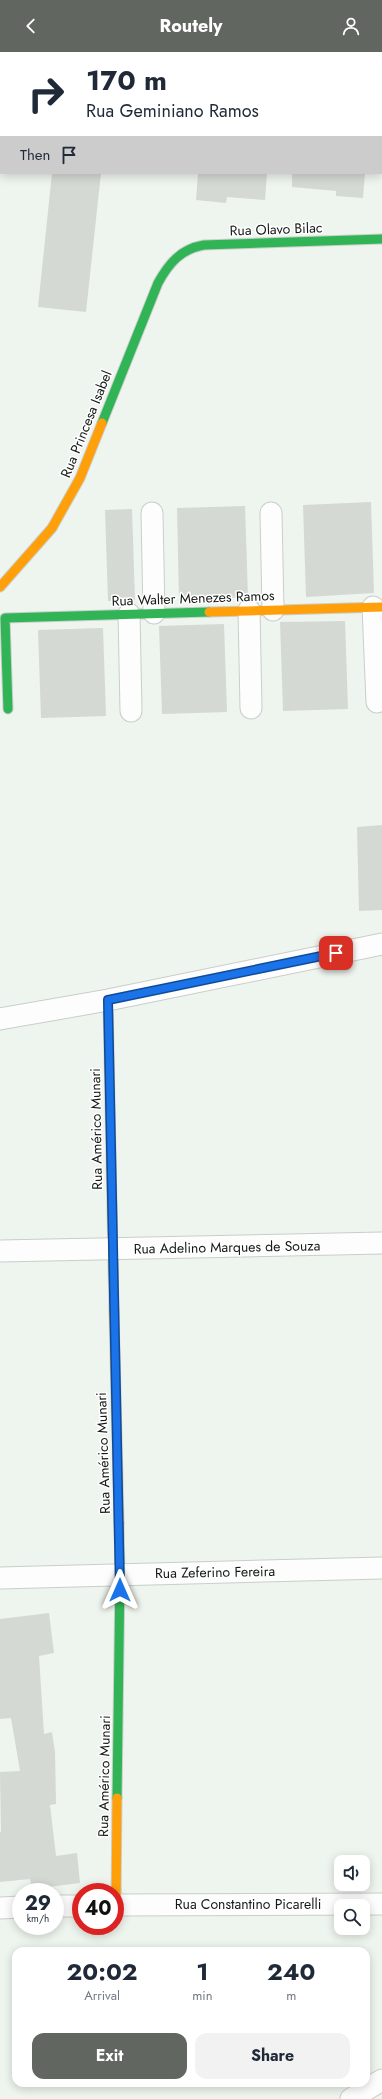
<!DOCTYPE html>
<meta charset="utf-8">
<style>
body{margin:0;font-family:Jost,sans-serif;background:#f2f2f3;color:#1f2937;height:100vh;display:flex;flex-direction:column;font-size:15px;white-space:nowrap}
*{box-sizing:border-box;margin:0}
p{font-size:13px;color:#747a83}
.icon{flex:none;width:22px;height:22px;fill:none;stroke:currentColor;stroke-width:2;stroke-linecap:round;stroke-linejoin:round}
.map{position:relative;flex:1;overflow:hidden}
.drawer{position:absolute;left:12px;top:1895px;width:358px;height:140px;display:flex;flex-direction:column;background:#fff;border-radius:12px;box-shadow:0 2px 10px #0003}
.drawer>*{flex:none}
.hud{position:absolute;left:0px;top:0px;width:382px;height:122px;box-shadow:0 2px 10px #0003;background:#fff;color:#1f2937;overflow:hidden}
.buttons{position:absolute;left:334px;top:1803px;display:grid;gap:8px}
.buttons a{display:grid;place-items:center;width:36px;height:36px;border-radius:8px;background:#fff;box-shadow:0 2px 10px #0003;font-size:20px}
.speed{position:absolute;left:12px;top:1831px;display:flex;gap:8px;font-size:20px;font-weight:700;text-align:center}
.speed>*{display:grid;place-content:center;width:52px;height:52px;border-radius:50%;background:#fff;box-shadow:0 2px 10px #0003;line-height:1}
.speed small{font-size:10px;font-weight:400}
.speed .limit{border:6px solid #d22;background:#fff;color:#111}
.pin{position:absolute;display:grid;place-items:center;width:34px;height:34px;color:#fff;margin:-17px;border-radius:8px;box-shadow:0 2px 6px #0006}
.me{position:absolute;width:44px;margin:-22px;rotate:0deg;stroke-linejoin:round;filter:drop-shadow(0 0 3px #0008)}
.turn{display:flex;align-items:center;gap:14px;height:84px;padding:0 20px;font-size:18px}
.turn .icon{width:52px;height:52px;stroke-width:2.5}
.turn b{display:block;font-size:28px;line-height:34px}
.then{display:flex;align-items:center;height:38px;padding:0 20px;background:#0003;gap:8px;font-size:15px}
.eta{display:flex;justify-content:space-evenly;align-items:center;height:68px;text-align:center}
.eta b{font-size:24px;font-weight:700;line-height:28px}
.action{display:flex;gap:8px;margin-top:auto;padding:8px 20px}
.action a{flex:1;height:46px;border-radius:12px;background:#616661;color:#fff;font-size:16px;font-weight:700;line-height:46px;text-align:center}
.action a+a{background:#f2f2f3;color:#1f2937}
header{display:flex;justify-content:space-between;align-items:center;height:52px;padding:0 20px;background:#616661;color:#fff;font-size:18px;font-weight:700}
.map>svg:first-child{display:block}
.building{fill:#d5d9d4}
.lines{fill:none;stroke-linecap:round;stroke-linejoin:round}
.street-casing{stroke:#caceca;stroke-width:23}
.fast-casing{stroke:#caceca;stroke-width:11}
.slow-casing{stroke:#caceca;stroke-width:11}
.street{stroke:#fcfdfc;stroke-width:21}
.fast{stroke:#30b455;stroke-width:9}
.slow{stroke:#ff9f0a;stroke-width:9}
.route-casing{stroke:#114b97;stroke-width:10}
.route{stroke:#1a73e8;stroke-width:7}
.labels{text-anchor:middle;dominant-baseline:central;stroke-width:3;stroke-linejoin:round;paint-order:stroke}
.street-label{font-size:14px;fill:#151915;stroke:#fff}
</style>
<header><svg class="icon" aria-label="back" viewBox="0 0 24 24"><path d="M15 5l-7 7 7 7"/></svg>Routely<svg class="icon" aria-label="person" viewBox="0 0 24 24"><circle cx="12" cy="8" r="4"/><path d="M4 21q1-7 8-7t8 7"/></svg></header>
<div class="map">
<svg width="382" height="2047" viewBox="0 0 382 2047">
<rect width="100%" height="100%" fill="#eef4ee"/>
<path class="building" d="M52,121H101L86,260L38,255Z
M198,121H267L265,148L227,145L226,151L196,148Z
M292,121H365L363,146L336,144V139L292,135Z
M371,450L374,541L306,545L303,453Z
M245,454L248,545L179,548L177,456Z
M132,457L135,548L108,549L105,458Z
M345,569L348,657L283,659L280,570Z
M224,572L227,660L162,662L159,574Z
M103,576L106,664L41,666L38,578Z
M382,773V858L359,859L357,775Z
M49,1561L54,1601L39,1604L44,1682L52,1680L55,1700L56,1752L50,1753L56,1804L77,1801L80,1831L32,1837L30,1827L0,1830V1780H1L0,1720L20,1719L11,1666L0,1667V1567Z"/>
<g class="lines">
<g class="street-casing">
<path id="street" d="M152,461L154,561
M271,461L273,558
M373,555L377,650
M249,558L251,656
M129,562L131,659
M0,967L108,948L382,892
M0,1199L382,1191
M0,1526L382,1516
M115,1853L382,1852
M55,1854H81
M0,1856L21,1855
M351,2047L382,2028"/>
</g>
<g class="fast-casing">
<path id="fast" d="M102,371L158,231C169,211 181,197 204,193L382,187
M8,657L5,566L209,560
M108,948L114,1260
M117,1746L120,1522L119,1471"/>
</g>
<g class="slow-casing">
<path id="slow" d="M0,535L52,476L80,426L102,371
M209,560L382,555
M114,1260L119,1471
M116,1853L117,1746"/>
</g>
<use href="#street" class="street"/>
<use href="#fast" class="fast"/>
<use href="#slow" class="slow"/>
</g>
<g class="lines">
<g class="route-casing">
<path id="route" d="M120,1538L108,948L336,901"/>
</g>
<use href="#route" class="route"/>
</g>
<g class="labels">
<g class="street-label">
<text transform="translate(276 177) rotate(-2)">Rua Olavo Bilac</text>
<text transform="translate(86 372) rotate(-68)">Rua Princesa Isabel</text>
<text transform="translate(193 546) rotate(-2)">Rua Walter Menezes Ramos</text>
<text transform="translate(96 1077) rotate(-91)">Rua Américo Munari</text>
<text transform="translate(227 1195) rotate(-1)">Rua Adelino Marques de Souza</text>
<text transform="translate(103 1401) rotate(-92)">Rua Américo Munari</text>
<text transform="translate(215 1520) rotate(-1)">Rua Zeferino Fereira</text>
<text transform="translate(104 1724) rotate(-89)">Rua Américo Munari</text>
<text x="248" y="1852">Rua Constantino Picarelli</text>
</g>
</g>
</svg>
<div class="buttons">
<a><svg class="icon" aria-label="sound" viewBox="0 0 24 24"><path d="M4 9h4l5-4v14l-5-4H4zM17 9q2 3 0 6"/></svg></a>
<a><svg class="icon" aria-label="search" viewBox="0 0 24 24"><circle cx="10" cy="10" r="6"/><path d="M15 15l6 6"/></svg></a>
</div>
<div class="speed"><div>29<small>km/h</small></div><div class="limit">40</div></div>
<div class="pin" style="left:336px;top:901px;background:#d93025"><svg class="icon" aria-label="arrive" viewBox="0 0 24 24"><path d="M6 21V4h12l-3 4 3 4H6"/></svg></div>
<svg class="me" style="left:120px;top:1538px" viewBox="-20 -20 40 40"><path d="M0-17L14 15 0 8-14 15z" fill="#1a73e8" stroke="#fff" stroke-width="4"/></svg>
<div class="hud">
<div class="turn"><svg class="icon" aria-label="right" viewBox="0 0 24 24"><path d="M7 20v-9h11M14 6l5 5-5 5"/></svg><div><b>170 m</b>Rua Geminiano Ramos</div></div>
<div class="then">Then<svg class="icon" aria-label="arrive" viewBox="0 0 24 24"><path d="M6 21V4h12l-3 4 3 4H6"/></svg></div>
</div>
<section class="drawer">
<div class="eta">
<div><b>20:02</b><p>Arrival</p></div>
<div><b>1</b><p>min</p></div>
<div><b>240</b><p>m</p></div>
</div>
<div class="action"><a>Exit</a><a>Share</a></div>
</section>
</div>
